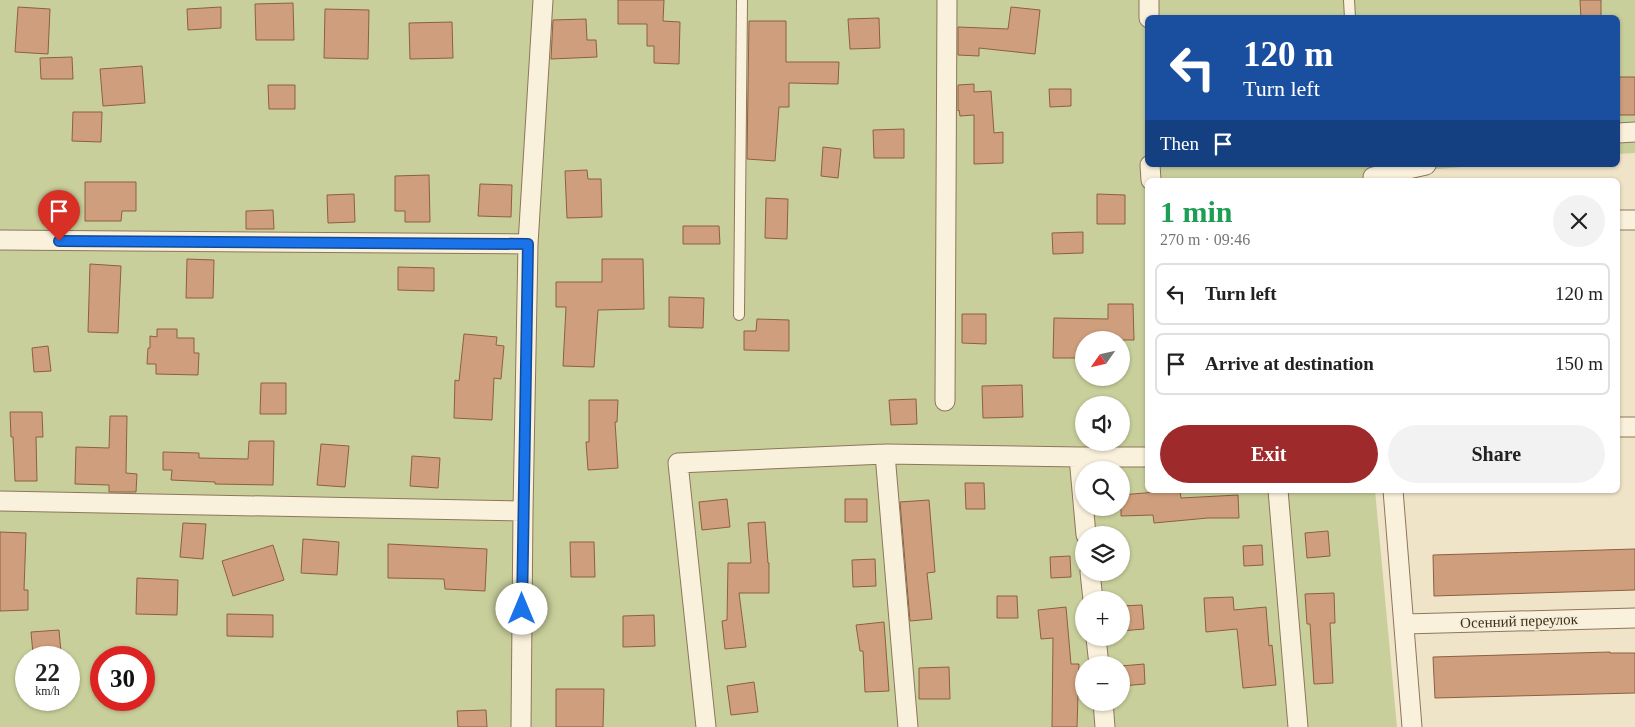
<!DOCTYPE html>
<meta charset="utf-8">
<style>
body{margin:0;font-family:Georgia,serif;background:#f2f2f2;color:#222;height:100vh;display:flex;flex-direction:column;font-size:19px;white-space:nowrap}
*{box-sizing:border-box;margin:0}
p{font-size:16px;color:#767676}
.icon{flex:none;width:28px;height:28px;fill:none;stroke:currentColor;stroke-width:2;stroke-linecap:round;stroke-linejoin:round}
.map{position:relative;flex:1;overflow:hidden}
.details{position:absolute;left:1145px;top:178px;width:475px;height:315px;display:flex;flex-direction:column;background:#fff;border-radius:8px;box-shadow:0 1px 4px #0004}
.details>*{flex:none}
.hud{position:absolute;left:1145px;top:15px;width:475px;height:152px;border-radius:8px;box-shadow:0 1px 4px #0004;background:#1a4fa0;color:#fff;overflow:hidden}
.needle{width:32px;rotate:236deg}
.controls{position:absolute;left:1075px;top:331px;display:grid;gap:10px}
.controls a{display:grid;place-items:center;width:55px;height:55px;border-radius:50%;background:#fff;box-shadow:0 1px 4px #0004;font-size:25px}
.speed{position:absolute;left:15px;top:646px;display:flex;gap:10px;font-size:25px;font-weight:700;text-align:center}
.speed>*{display:grid;place-content:center;width:65px;height:65px;border-radius:50%;background:#fff;box-shadow:0 1px 4px #0004;line-height:1}
.speed small{font-size:12px;font-weight:400}
.speed .limit{border:8px solid #d22;background:#fff;color:#111}
.pin{position:absolute;display:grid;place-items:center;width:42px;height:42px;color:#fff;margin:-51px -21px;border-radius:50% 50% 50% 0;rotate:-45deg;box-shadow:0 0 5px #0007}
.pin .icon{rotate:45deg}
.me{position:absolute;width:55px;margin:-28px;rotate:0deg;stroke-linejoin:round;filter:drop-shadow(0 0 4px #0008)}
.turn{display:flex;align-items:center;gap:18px;height:105px;padding:0 15px;font-size:22px}
.turn .icon{width:65px;height:65px;stroke-width:2.5}
.turn b{display:block;font-size:35px;line-height:42px}
.then{display:flex;align-items:center;height:48px;padding:0 15px;background:#0003;gap:10px;font-size:19px}
.round{display:grid;place-items:center;flex:none;width:52px;height:52px;border-radius:26px;background:#f2f2f2}
.summary{display:flex;align-items:center;justify-content:space-between;height:85px;padding:0 15px}
h1{font-size:30px;font-weight:700;line-height:38px;color:#1e9e55}
.button{display:flex;gap:10px;margin-top:auto;padding:10px 15px}
.button a{flex:1;height:58px;border-radius:30px;background:#9e2a2b;color:#fff;font-size:20px;font-weight:700;line-height:58px;text-align:center}
.button a+a{background:#f2f2f2;color:#222}
ul{padding:0;list-style:none}
li{display:flex;align-items:center;gap:15px;height:62px;margin:0 10px 8px;padding:0 5px;border:2px solid #e0e0e0;border-radius:8px}
li div{flex:1}
li b{display:block;font-size:19px}
li em{font-style:normal}
.map>svg:first-child{display:block}
.green{fill:#c9cf9b;fill-rule:evenodd}
.building{fill:#cf9f7d;stroke:#8d5f41}
.lines{fill:none;stroke-linecap:round;stroke-linejoin:round}
.lane-casing{stroke:#8d765c;stroke-width:12}
.street-casing{stroke:#8d765c;stroke-width:21}
.lane{stroke:#faf1dc;stroke-width:10}
.street{stroke:#faf1dc;stroke-width:19}
.route-casing{stroke:#114b97;stroke-width:12}
.route{stroke:#1a73e8;stroke-width:9}
.labels{text-anchor:middle;dominant-baseline:central;stroke-width:4;stroke-linejoin:round;paint-order:stroke}
.street-label{font-size:15px;fill:#3d2e20;stroke:#f7eed8}
</style>
<div class="map">
<svg width="1635" height="727" viewBox="0 0 1635 727">
<rect width="100%" height="100%" fill="#f0e4c8"/>
<path class="green" d="M0,0H1635V153L1618,154V18H1148V165H1485L1402,172L1401,180H1148V490H1375L1397,727H0ZM1084,340H1121V378H1084ZM1084,405H1121V442H1084ZM1084,470H1121V508H1084ZM1084,535H1121V572H1084ZM1084,600H1121V638H1084ZM26,658H69V700H26ZM101,658H144V700H101ZM1084,665H1121V702H1084Z"/>
<path class="building" d="M618,0H664L663,21L680,22L679,64L654,63V46H647V24H618Z
M1580,0H1601V18H1581Z
M293,3L294,40H256L255,4Z
M18,7L50,9L48,54L15,52Z
M221,7V28L188,30L187,9Z
M1011,7L1040,10L1035,54L979,48V56L958,55V27L1008,29Z
M325,9L369,10L368,59L324,58Z
M879,18L880,48L850,49L848,19Z
M586,19L587,40H596L597,57L551,59L553,20Z
M749,21H786V62H839L838,84L789,83V107H779L775,161L747,159Z
M452,22L453,58L410,59L409,23Z
M72,57L73,79H41L40,58Z
M142,66L145,103L103,106L100,69Z
M1618,77H1635V115H1619Z
M974,84V92L991,91L994,133L1003,132V163L974,164V115L960,116L959,110L958,111V85Z
M268,85H295V109H269Z
M1049,89H1071V106L1050,107Z
M73,112H102L101,142L72,141Z
M904,129V158H874L873,130Z
M823,147L841,149L838,178L821,176Z
M587,170L588,179H601L602,217L567,218L565,171Z
M429,175L430,222H405V211H395V176Z
M85,182H136V211H122L121,221H85Z
M480,184L512,185L511,217L478,216Z
M354,194L355,222L328,223L327,195Z
M1097,194L1125,195V224H1097Z
M766,198L788,199L787,239L765,238Z
M273,210L274,229H246V211Z
M683,226H719L720,244H683Z
M1083,232V253L1053,254L1052,233Z
M187,259L214,260L213,298H186Z
M602,259H643L644,309L598,310L594,367L563,366L566,307H556V282H602Z
M90,264L121,266L118,333L88,332Z
M398,267L434,268V291L398,290Z
M669,297L704,298L703,328L669,327Z
M1108,304H1133L1134,340H1084V358H1053L1054,318L1108,319Z
M962,314H986V344L962,343Z
M757,319L789,320V351L744,350V331H756Z
M157,329H177V338H194V353H199L198,375L156,374V364H147L148,348H150V336L157,337Z
M464,334L497,337L496,345L504,346L501,379L494,378L492,420L454,418L455,380L459,381Z
M48,346L51,371L34,372L32,348Z
M261,383H286V414H260Z
M1022,385L1023,417L983,418L982,386Z
M916,399L917,424L891,425L889,400Z
M589,400H618L617,422H615L618,468L588,470L586,442H589Z
M10,412H42L43,437H36L37,481H15L13,437H11Z
M110,416H127L126,473L137,474L136,492H109V485L75,484L76,447L109,448Z
M249,441H274L273,485L215,484V482L171,480L172,470H163V452L199,453V458L248,459Z
M321,444L349,446L345,487L317,485Z
M412,456L440,458L438,488L410,486Z
M965,483H984L985,509H966Z
M1180,490L1181,498L1238,495L1239,518H1208L1154,523L1153,515L1121,516V495Z
M727,499L730,527L702,530L699,502Z
M845,499H867V522H845Z
M929,500L935,572L927,573L932,619L910,621L900,502Z
M765,522L768,563H769V593H739L746,647L725,649L722,621L727,620L728,563H751L748,523Z
M183,523L206,524L203,559L180,557Z
M1328,531L1330,556L1307,558L1305,533Z
M0,532L26,533L24,590H28V610L0,611Z
M303,539L339,542L337,575L301,573Z
M570,542H594L595,577H571Z
M388,544L487,549L485,591L445,589L444,579L388,578Z
M273,545L284,580L233,596L222,561Z
M1262,545L1263,565L1244,566L1243,546Z
M1635,549V590L1434,596L1433,555Z
M1070,556L1071,577L1051,578L1050,557Z
M875,559L876,586L853,587L852,560Z
M137,578L178,580L177,615L136,614Z
M1334,593L1335,623H1330L1333,683L1314,684L1310,624H1307L1305,594Z
M997,596H1017L1018,618H997Z
M1233,597L1234,610L1266,607L1269,646L1272,645L1276,685L1243,688L1237,629L1206,632L1204,598Z
M1142,605L1144,629L1121,631V606Z
M1066,607L1071,664H1079L1077,727H1052L1053,638L1041,639L1038,610Z
M227,614L273,615V637L227,636Z
M654,615L655,646L623,647V616Z
M884,622L889,691L865,692L863,651H860L856,625Z
M59,630L61,652L33,654L31,632Z
M1610,652V653H1635V693L1435,698L1433,657Z
M1144,664L1145,684L1121,686V666Z
M949,667L950,699H919V668Z
M754,682L758,712L731,715L727,686Z
M556,689H604L603,727H556Z
M486,710L487,727H458L457,711Z"/>
<g class="lines">
<g class="lane-casing">
<path id="lane" d="M1349,0L1350,18
M739,315L742,0"/>
</g>
<g class="street-casing">
<path id="street" d="M1149,0V18
M1618,133L1635,132
M1150,165L1151,180
M1373,180V177L1426,165
M1618,220H1635
M0,240L528,244
M945,401L947,0
M1618,427H1635
M885,454L908,727
M1079,457L1086,535
M1278,490L1298,727
M1393,490L1412,727
M0,501L523,511
M1090,572L1093,600
M1404,624L1635,618
M1096,638L1099,665
M1103,702L1105,727
M521,727L523,511L528,244L543,0
M706,727L678,463L885,454L1079,457H1148"/>
</g>
<use href="#lane" class="lane"/>
<use href="#street" class="street"/>
</g>
<g class="lines">
<g class="route-casing">
<path id="route" d="M59,241L528,244L522,609"/>
</g>
<use href="#route" class="route"/>
</g>
<g class="labels">
<g class="street-label">
<text transform="translate(1519 621) rotate(-2)">Осенний переулок</text>
</g>
</g>
</svg>
<div class="controls">
<a><svg class="needle" viewBox="-14 -14 28 28"><path d="M0-13l5 13h-10z" fill="#e53935"/><path d="M0 13l5-13h-10z" fill="#767676"/></svg></a>
<a><svg class="icon" aria-label="sound" viewBox="0 0 24 24"><path d="M4 9h4l5-4v14l-5-4H4zM17 9q2 3 0 6"/></svg></a>
<a><svg class="icon" aria-label="search" viewBox="0 0 24 24"><circle cx="10" cy="10" r="6"/><path d="M15 15l6 6"/></svg></a>
<a><svg class="icon" aria-label="layers" viewBox="0 0 24 24"><path d="M12 4l9 5-9 5-9-5zM3 14l9 5 9-5"/></svg></a>
<a>+</a>
<a>−</a>
</div>
<div class="speed"><div>22<small>km/h</small></div><div class="limit">30</div></div>
<div class="pin" style="left:59px;top:241px;background:#d93025"><svg class="icon" aria-label="arrive" viewBox="0 0 24 24"><path d="M6 21V4h12l-3 4 3 4H6"/></svg></div>
<svg class="me" style="left:522px;top:609px" viewBox="-20 -20 40 40"><circle r="19" fill="#fff"/><path d="M0-13L10 11 0 6-10 11z" fill="#1a73e8"/></svg>
<div class="hud">
<div class="turn"><svg class="icon" aria-label="left" viewBox="0 0 24 24"><path d="M17 20v-9H6M10 6l-5 5 5 5"/></svg><div><b>120 m</b>Turn left</div></div>
<div class="then">Then<svg class="icon" aria-label="arrive" viewBox="0 0 24 24"><path d="M6 21V4h12l-3 4 3 4H6"/></svg></div>
</div>
<section class="details">
<div class="summary"><div><h1>1 min</h1><p>270 m · 09:46</p></div><a class="round"><svg class="icon" aria-label="close" viewBox="0 0 24 24"><path d="M6 6l12 12M18 6L6 18"/></svg></a></div>
<ul>
<li><svg class="icon" aria-label="left" viewBox="0 0 24 24"><path d="M17 20v-9H6M10 6l-5 5 5 5"/></svg><div><b>Turn left</b></div><em>120 m</em></li>
<li><svg class="icon" aria-label="arrive" viewBox="0 0 24 24"><path d="M6 21V4h12l-3 4 3 4H6"/></svg><div><b>Arrive at destination</b></div><em>150 m</em></li>
</ul>
<div class="button"><a>Exit</a><a>Share</a></div>
</section>
</div>
